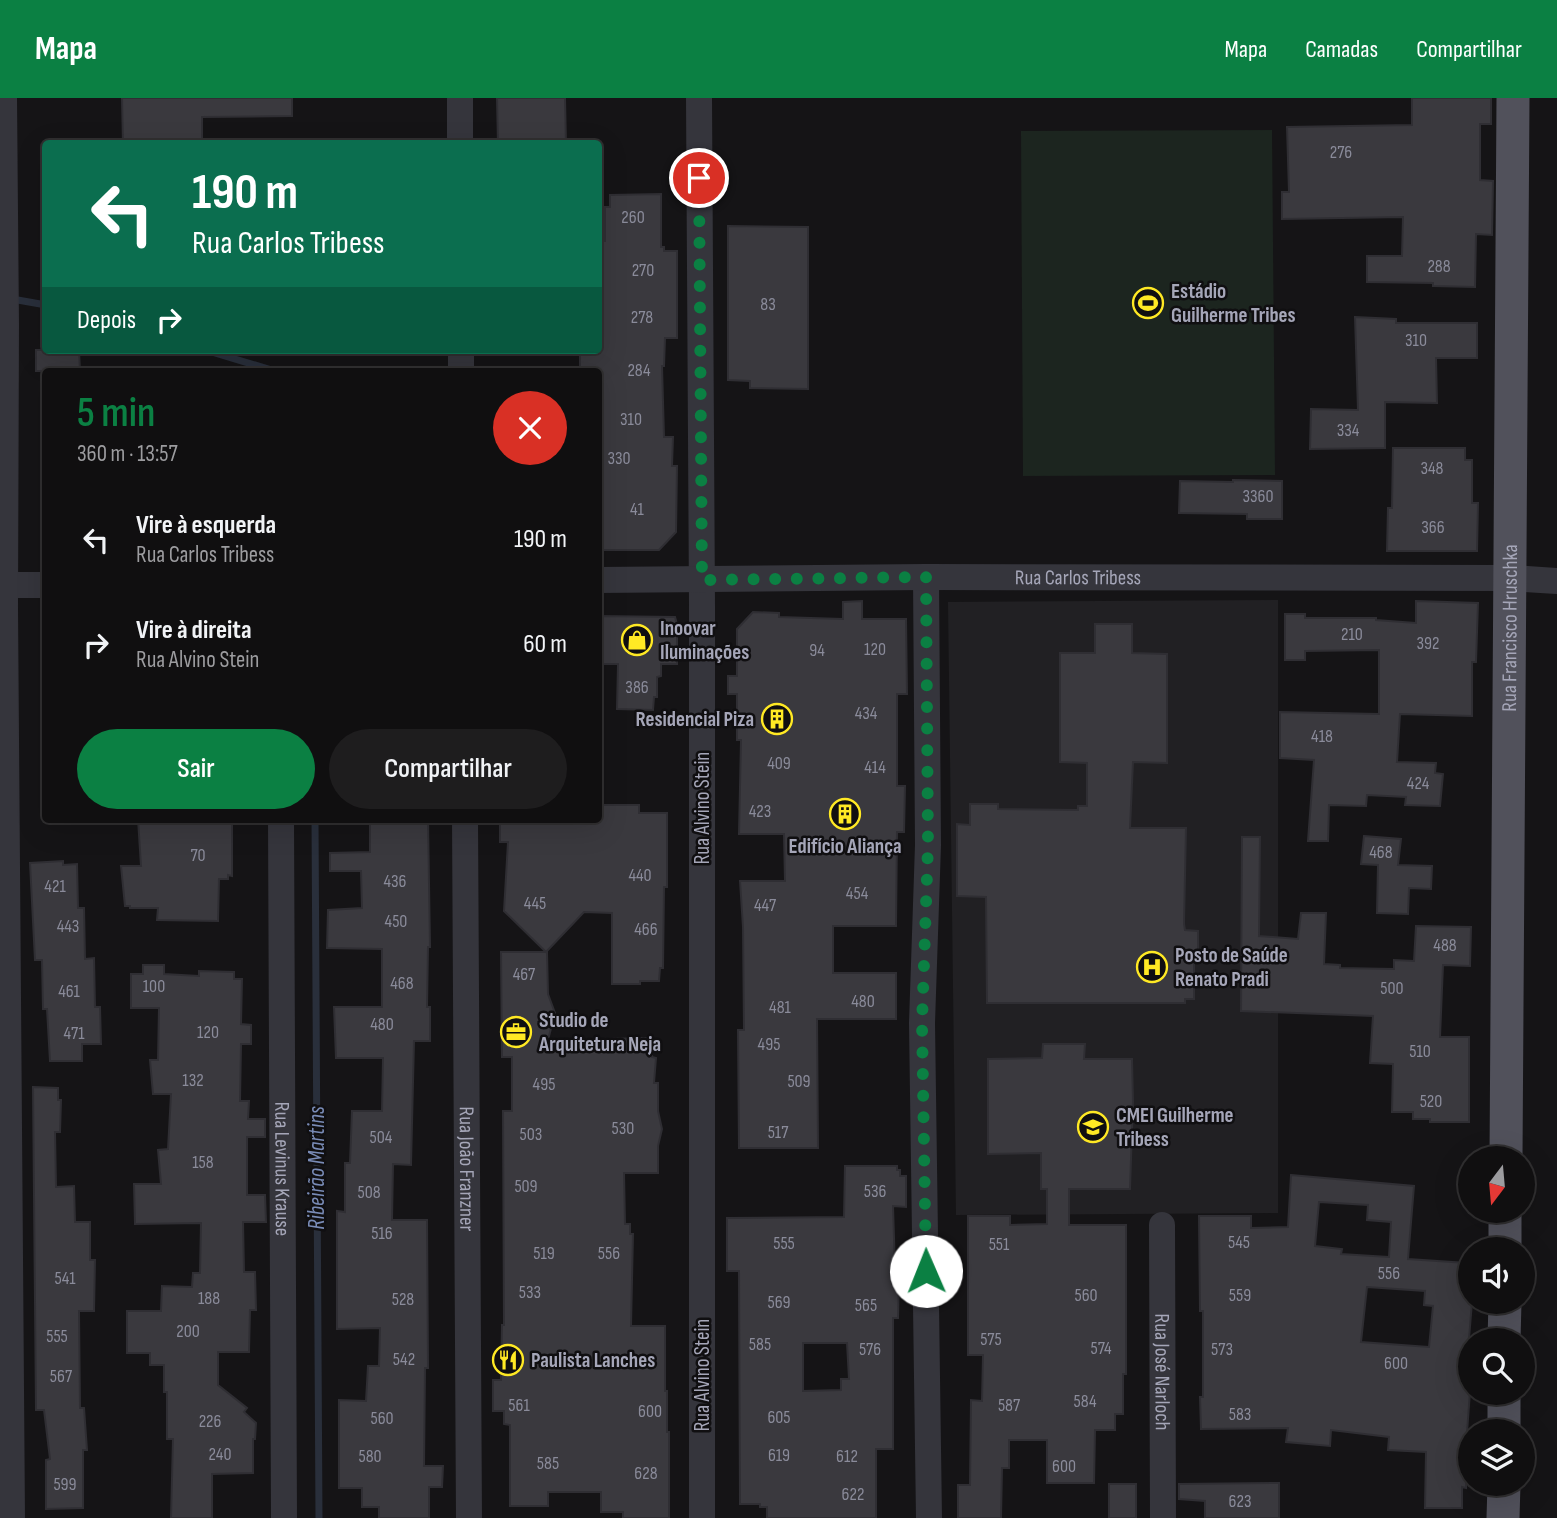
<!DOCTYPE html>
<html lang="pt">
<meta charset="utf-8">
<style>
body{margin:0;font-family:"Sofia Sans Condensed",sans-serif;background:#1e1d1e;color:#f1f3f6;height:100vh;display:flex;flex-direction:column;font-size:26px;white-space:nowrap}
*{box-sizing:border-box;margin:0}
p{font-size:23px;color:#9c9c9f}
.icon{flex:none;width:38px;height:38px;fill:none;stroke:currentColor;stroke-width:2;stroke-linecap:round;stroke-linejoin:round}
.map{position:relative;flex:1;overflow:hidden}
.sheet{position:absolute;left:42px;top:270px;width:560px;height:455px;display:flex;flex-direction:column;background:#100f10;border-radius:7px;box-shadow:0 7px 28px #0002,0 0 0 2px #302f30}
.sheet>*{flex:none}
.guide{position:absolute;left:42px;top:42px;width:560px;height:214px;border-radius:7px;box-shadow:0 7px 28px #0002,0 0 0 2px #302f30;background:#0b6e4f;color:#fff;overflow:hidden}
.needle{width:46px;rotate:196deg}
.buttons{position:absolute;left:1458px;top:1048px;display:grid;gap:14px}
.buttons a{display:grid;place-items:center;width:77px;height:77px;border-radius:50%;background:#100f10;box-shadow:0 7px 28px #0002,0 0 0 2px #302f30;font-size:35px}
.pin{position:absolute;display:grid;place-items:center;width:60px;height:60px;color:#fff;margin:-30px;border:4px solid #fff;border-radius:50%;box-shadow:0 2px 7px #0007}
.me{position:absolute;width:77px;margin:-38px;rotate:359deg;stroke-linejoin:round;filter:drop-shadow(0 0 5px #0008)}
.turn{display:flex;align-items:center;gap:24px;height:147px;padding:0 35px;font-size:32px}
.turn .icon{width:91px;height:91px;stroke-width:2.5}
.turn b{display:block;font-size:49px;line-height:60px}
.then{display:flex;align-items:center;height:66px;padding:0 35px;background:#0003;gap:14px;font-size:26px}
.round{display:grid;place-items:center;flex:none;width:74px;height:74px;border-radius:37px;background:#1e1d1e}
.overview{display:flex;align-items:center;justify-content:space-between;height:119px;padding:0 35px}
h1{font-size:42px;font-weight:600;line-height:52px;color:#0b8043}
.button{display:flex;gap:14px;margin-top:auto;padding:14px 35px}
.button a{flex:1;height:80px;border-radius:42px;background:#0b8043;color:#fff;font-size:28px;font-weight:600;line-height:80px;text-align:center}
.button a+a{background:#1e1d1e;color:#f1f3f6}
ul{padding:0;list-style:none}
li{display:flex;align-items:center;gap:21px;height:105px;padding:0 35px}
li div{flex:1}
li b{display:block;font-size:26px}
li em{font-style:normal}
header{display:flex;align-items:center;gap:42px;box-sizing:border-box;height:98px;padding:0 35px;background:#0b8043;color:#fff}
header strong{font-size:33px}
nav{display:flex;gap:38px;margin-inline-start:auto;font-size:24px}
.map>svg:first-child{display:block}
.built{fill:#212023}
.green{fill:#1c251f}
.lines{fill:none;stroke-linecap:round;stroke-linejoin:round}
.stream{stroke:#292f3b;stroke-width:7}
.building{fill:#3a393e;stroke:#2f2e33;stroke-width:2;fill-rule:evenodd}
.minor{stroke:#35353c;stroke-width:26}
.major{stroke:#51515b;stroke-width:33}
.route{stroke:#0b8043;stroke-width:12;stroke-dasharray:0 21.6}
.labels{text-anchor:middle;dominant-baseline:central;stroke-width:5;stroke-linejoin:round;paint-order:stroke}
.number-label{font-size:18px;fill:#8a8b9a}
.poi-label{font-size:21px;font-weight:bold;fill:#a5a6b8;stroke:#100f11;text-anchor:start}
.street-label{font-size:21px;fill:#a5a6b8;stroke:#100f11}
.water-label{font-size:23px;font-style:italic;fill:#798bb6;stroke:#100f11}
</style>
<header>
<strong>Mapa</strong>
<nav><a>Mapa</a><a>Camadas</a><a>Compartilhar</a></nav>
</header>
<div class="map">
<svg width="1557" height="1420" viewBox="0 0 1557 1420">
<rect width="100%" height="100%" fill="#151416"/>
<path class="built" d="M1278,502V1115L956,1117L948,504Z"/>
<path class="green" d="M1272,32L1275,377L1023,378L1021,33Z"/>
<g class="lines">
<path class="stream" d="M12,201L46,207
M205,252L275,273
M315,721L319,1420"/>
</g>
<path class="building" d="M122,0H292V18L202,19V46H123Z
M497,0H565L566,46H498Z
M1412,0H1491V26H1480V82L1493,83L1492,137L1476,136L1475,189L1433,188V185L1367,184V158H1402L1403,119L1282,121V94H1289L1287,29L1412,27Z
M661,96V149H664V153H677V240H665L664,268H662L664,339H673L672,368H677L676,434L659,452H598V273H580V252H598V143H605V109H610V97Z
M728,128L808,129V291L750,290V283L728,282Z
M1355,219L1396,221V225H1477V260H1436L1437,305L1385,304V350L1310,351L1311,311L1358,312Z
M36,252H79L80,273H36Z
M1393,350H1465V362H1472V405H1478L1477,453H1387L1388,410H1392Z
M1233,382L1282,383V421H1247V416L1179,415L1180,383L1233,384Z
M862,503V521H906L907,596H897V688H905L904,734H897L896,828H833V875H896V921H817L818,1050H739L738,932H744L743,829L740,783H785L784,736H739L741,642H737V596H728V578H737V531L753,514L779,515V519L843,521V504Z
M1416,503L1478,505L1476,564H1472V618L1400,616L1397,664L1436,665L1435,675L1443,676L1440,708L1405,707L1406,699L1367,697L1366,708L1329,707L1328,743H1308L1314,662L1280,660V614L1379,616V552L1305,553V562H1285V516H1305V520H1376V522L1416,525Z
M598,518L675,519L677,526V566H661V578L657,579V599H654L653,612L617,611L618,566H598Z
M1095,526H1132V555L1167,556V665L1133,664L1130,730H1186L1184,826L1185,832L1198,833V855H1194V901H1185V905H987L986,799L957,798V726L970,727V706H998V711L1078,712V708H1087V665L1060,664V555H1095Z
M598,707H639V715H667V789H664L663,870H660L659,883H640V886H612V815L584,814L546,854L504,813L508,744H500V721H598Z
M138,721H232V778L228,777V781H219L218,823L157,822L158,810H130V808H125L121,768H141Z
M370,721H428L430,849H428L427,909H430V943H414L411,1067L393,1066L392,1122H427L428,1270H425L424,1368H443L442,1389H429V1420H379V1409H362V1390H339V1302L366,1303L368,1268H379L380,1230L337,1231V1113L345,1114V1065H350L352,1013H382L383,960H336L334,909H382V851L327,850L328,812L362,810L361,773H330V755L370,754Z
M1364,738L1401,741L1398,767L1432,768L1431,791L1409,790L1408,816L1377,815L1378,767L1361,766Z
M1242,739H1260L1259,838L1298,841L1301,815H1326L1324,866L1340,867V870L1394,871V862L1414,863L1416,828L1471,829L1470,868L1443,867L1440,939H1469V1024H1430V1021H1413V1014H1392L1393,966L1370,965L1373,918L1241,913Z
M63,763V767L77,766L78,810H84L85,861L94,860L95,909H100L101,946H82V963H50L47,911H43L42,862H35L30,765Z
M501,854H547L548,896L555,915L548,942L653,940L652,959L656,960L654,985H658V1013L662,1031L658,1048V1075H624L625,1126H630V1136H633L631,1228H665V1293H667V1334H669V1420H623V1414H601V1394H548V1408H510V1327L504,1326V1313H493V1282H501L502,1227H504L503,1013H512V959H502Z
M143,867H164V876L199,878V873L234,874V881H242L241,926L251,927V946H241L240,1003H249L248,1021H265V1039H247V1097H265L266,1124H243L244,1174H255L256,1212H250L249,1254H218V1287L247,1310L244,1314L256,1325L255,1341H253V1375L212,1376V1420H171L173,1341H167V1294H164V1267H150V1255H127V1213H161L162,1188L192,1189L193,1175H200L201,1125L135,1126L134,1086H161L158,1052L168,1051L171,996H153L150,962H158L159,910H131V876H143Z
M1043,946H1085L1084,961H1132L1133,1003L1130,1091H1069V1127H1126V1276H1123V1316H1115V1332H1095L1094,1385H1047V1342H1009V1370H1002L1001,1420H958V1387H970L971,1302L982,1303L983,1257H968V1118H1010V1127L1047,1126V1091H1041V1055L988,1056V961L1042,960Z
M33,989L58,990V1002H61L60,1034H55L56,1089L74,1088L75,1124H90V1162H95L94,1213H79L80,1310H84L87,1352H83V1410L46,1411V1362L50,1361L44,1312H36Z
M845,1068H897V1072H900V1078H906V1109L893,1108L895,1172L896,1183H899L898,1220H893V1351H876V1420H767V1409H760V1406H740L739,1173H727V1120L844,1119ZM803,1245H847L849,1281H841V1292L803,1293Z
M1291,1077L1414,1088L1408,1161L1467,1165V1199H1470V1204H1472L1468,1253L1470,1294L1465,1361H1467L1466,1390L1462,1389V1410H1425L1426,1354L1388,1352L1389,1339L1331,1332L1330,1348L1286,1344L1288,1330L1201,1331L1200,1299H1203V1213H1200L1199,1118H1251V1130L1288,1129ZM1319,1104L1368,1107L1367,1122L1391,1124L1389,1159L1341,1156L1342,1151L1315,1148ZM1367,1189L1425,1193L1424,1207L1433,1208L1429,1249L1361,1244Z
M1279,1385V1420H1205V1403L1179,1401V1386Z
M1109,1386H1136V1420H1109Z"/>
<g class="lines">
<g class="minor">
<path d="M4,0L6,227L5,509L12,1420"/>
<path d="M699,0L702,508V1420"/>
<path d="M460,46V0"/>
<path d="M461,252V273"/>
<path d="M926,479L928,747L922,925L929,1420"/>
<path id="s1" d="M598,482L926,479L1510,480L1557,483"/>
<path d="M0,487H46"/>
<path id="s2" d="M281,721L284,1420"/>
<path id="s3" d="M465,721L469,1420"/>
<path id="s4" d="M1162,1127L1163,1420"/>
</g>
<g class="major">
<path id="s5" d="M1506,1060L1513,0"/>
<path d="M1505,1152V1113"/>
<path d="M1504,1242L1505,1204"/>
<path d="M1504,1334V1295"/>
<path d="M1503,1420L1504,1386"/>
</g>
</g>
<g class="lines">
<path class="route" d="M699,80L702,482L926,479L928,747L922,925L926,1173"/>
</g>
<defs>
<g id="stadium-ring" transform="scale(1.575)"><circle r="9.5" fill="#100f11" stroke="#ffe924" stroke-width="1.5"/><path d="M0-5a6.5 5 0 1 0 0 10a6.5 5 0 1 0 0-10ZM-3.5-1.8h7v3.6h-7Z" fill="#ffe924"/></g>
<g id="shop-ring" transform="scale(1.575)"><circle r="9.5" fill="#100f11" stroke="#ffe924" stroke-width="1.5"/><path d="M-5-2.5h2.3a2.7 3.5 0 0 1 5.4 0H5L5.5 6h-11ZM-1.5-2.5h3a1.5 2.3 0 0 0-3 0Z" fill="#ffe924"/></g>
<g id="building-ring" transform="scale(1.575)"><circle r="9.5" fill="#100f11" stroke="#ffe924" stroke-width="1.5"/><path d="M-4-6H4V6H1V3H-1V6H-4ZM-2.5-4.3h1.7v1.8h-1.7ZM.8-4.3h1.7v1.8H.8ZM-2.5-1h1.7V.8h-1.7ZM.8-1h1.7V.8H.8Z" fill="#ffe924"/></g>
<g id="hospital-ring" transform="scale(1.575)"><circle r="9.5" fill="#100f11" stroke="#ffe924" stroke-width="1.5"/><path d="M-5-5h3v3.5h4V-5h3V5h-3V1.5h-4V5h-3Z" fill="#ffe924"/></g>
<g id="office-ring" transform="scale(1.575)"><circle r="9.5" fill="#100f11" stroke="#ffe924" stroke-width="1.5"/><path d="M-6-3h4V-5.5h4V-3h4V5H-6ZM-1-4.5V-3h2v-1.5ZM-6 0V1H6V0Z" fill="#ffe924"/></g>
<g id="school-ring" transform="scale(1.575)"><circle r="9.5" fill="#100f11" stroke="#ffe924" stroke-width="1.5"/><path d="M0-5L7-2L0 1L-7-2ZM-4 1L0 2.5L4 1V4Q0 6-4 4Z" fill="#ffe924"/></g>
<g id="restaurant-ring" transform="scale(1.575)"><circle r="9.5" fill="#100f11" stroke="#ffe924" stroke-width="1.5"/><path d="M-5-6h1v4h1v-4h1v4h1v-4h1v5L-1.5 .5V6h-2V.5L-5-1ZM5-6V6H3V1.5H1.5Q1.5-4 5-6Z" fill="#ffe924"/></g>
</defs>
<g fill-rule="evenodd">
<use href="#stadium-ring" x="1148" y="205"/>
<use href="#shop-ring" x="637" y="542"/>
<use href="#building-ring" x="777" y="621"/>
<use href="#building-ring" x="845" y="716"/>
<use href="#hospital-ring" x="1152" y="869"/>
<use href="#office-ring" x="516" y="934"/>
<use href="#school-ring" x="1093" y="1029"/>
<use href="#restaurant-ring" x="508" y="1262"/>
</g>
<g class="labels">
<g class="number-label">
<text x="1341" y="54">276</text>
<text x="633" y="119">260</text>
<text x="1439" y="168">288</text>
<text x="643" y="172">270</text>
<text x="768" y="206">83</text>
<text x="642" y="219">278</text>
<text x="1416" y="242">310</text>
<text x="639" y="272">284</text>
<text x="631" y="321">310</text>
<text x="1348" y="332">334</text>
<text x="619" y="360">330</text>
<text x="1432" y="370">348</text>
<text x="1258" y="398">3360</text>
<text x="637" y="411">41</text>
<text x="1433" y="429">366</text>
<text x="1352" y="536">210</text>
<text x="1428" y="545">392</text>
<text x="875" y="551">120</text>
<text x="817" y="552">94</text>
<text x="637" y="589">386</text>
<text x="866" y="615">434</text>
<text x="1322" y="638">418</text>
<text x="779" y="665">409</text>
<text x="875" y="669">414</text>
<text x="1418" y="685">424</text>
<text x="760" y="713">423</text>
<text x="1381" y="754">468</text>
<text x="198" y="757">70</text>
<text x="640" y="777">440</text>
<text x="395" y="783">436</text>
<text x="55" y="788">421</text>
<text x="857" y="795">454</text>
<text x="535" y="805">445</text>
<text x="765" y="807">447</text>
<text x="396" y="823">450</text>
<text x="68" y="828">443</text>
<text x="646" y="831">466</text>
<text x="1445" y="847">488</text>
<text x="524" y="876">467</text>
<text x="402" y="885">468</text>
<text x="154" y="888">100</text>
<text x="1392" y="890">500</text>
<text x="69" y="893">461</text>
<text x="863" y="903">480</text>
<text x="780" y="909">481</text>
<text x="382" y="926">480</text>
<text x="208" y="934">120</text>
<text x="74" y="935">471</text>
<text x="769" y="946">495</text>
<text x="1420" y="953">510</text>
<text x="193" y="982">132</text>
<text x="799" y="983">509</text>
<text x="544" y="986">495</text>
<text x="1431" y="1003">520</text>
<text x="623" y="1030">530</text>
<text x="778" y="1034">517</text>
<text x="531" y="1036">503</text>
<text x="381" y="1039">504</text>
<text x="203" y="1064">158</text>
<text x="526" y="1088">509</text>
<text x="875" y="1093">536</text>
<text x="369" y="1094">508</text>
<text x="382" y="1135">516</text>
<text x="1239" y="1144">545</text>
<text x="784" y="1145">555</text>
<text x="999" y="1146">551</text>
<text x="544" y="1155">519</text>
<text x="609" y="1155">556</text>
<text x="1389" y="1175">556</text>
<text x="65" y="1180">541</text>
<text x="530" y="1194">533</text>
<text x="1086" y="1197">560</text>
<text x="1240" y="1197">559</text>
<text x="209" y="1200">188</text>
<text x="403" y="1201">528</text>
<text x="779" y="1204">569</text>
<text x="866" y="1207">565</text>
<text x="188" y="1233">200</text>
<text x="57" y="1238">555</text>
<text x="991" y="1241">575</text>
<text x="760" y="1246">585</text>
<text x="1101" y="1250">574</text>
<text x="870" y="1251">576</text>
<text x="1222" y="1251">573</text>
<text x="404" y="1261">542</text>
<text x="1396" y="1265">600</text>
<text x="61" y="1278">567</text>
<text x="1085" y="1303">584</text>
<text x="519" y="1307">561</text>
<text x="1009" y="1307">587</text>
<text x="650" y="1313">600</text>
<text x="1240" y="1316">583</text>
<text x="779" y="1319">605</text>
<text x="382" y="1320">560</text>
<text x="210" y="1323">226</text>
<text x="220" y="1356">240</text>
<text x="779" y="1357">619</text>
<text x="370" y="1358">580</text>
<text x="847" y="1358">612</text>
<text x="548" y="1365">585</text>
<text x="1064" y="1368">600</text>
<text x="646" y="1375">628</text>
<text x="65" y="1386">599</text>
<text x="853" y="1396">622</text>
<text x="1240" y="1403">623</text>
</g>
<g class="poi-label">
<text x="1171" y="193">Estádio<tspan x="1171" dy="24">Guilherme Tribes</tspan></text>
<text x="660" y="530">Inoovar<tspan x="660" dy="24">Iluminações</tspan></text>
<text x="754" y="621" text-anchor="end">Residencial Piza</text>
<text x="845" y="748" text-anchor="middle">Edifício Aliança</text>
<text x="1175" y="857">Posto de Saúde<tspan x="1175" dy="24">Renato Pradi</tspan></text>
<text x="539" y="922">Studio de<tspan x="539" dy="24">Arquitetura Neja</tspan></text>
<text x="1116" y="1017">CMEI Guilherme<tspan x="1116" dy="24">Tribess</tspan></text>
<text x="531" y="1262">Paulista Lanches</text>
</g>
<g class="street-label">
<text stroke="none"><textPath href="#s1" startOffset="480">Rua Carlos Tribess</textPath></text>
<text stroke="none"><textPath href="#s5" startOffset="530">Rua Francisco Hruschka</textPath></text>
<text transform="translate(702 710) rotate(-90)">Rua Alvino Stein</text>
<text stroke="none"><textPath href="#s2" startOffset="350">Rua Levinus Krause</textPath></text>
<text stroke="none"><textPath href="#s3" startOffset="350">Rua João Franzner</textPath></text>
<text stroke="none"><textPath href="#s4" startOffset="147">Rua José Narloch</textPath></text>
<text transform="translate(702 1277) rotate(-90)">Rua Alvino Stein</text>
</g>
<g class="water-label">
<text transform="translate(317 1070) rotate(-90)">Ribeirão Martins</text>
</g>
</g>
</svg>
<div class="buttons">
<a><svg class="needle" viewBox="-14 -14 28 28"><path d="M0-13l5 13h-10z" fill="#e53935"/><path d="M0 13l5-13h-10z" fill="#9c9c9f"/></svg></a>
<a><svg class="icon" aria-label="sound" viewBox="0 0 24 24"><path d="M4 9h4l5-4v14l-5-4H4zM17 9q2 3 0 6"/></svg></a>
<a><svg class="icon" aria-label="search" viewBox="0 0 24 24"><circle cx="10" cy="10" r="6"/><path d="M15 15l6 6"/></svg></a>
<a><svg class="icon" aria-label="layers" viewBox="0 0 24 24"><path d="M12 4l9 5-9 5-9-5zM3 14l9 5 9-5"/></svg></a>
</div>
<div class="pin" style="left:699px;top:80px;background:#d93025"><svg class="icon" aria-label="arrive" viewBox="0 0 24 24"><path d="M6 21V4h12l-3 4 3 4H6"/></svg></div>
<svg class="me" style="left:926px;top:1173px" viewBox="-20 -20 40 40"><circle r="19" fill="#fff"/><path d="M0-13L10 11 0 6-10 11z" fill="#0b8043"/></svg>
<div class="guide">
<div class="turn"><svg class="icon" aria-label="left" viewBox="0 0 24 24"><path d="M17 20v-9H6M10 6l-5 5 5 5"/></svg><div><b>190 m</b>Rua Carlos Tribess</div></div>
<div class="then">Depois<svg class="icon" aria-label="right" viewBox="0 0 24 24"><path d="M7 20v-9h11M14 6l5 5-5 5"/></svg></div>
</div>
<section class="sheet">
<div class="overview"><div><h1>5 min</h1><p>360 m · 13:57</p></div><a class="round" style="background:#d93025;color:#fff"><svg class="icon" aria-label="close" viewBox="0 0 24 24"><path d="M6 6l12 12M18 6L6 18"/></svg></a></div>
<ul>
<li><svg class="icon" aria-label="left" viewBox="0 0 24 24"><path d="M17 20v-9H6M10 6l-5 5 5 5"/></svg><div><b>Vire à esquerda</b><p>Rua Carlos Tribess</p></div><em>190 m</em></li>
<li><svg class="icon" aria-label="right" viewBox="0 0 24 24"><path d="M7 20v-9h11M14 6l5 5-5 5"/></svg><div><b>Vire à direita</b><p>Rua Alvino Stein</p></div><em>60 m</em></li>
</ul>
<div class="button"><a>Sair</a><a>Compartilhar</a></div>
</section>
</div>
